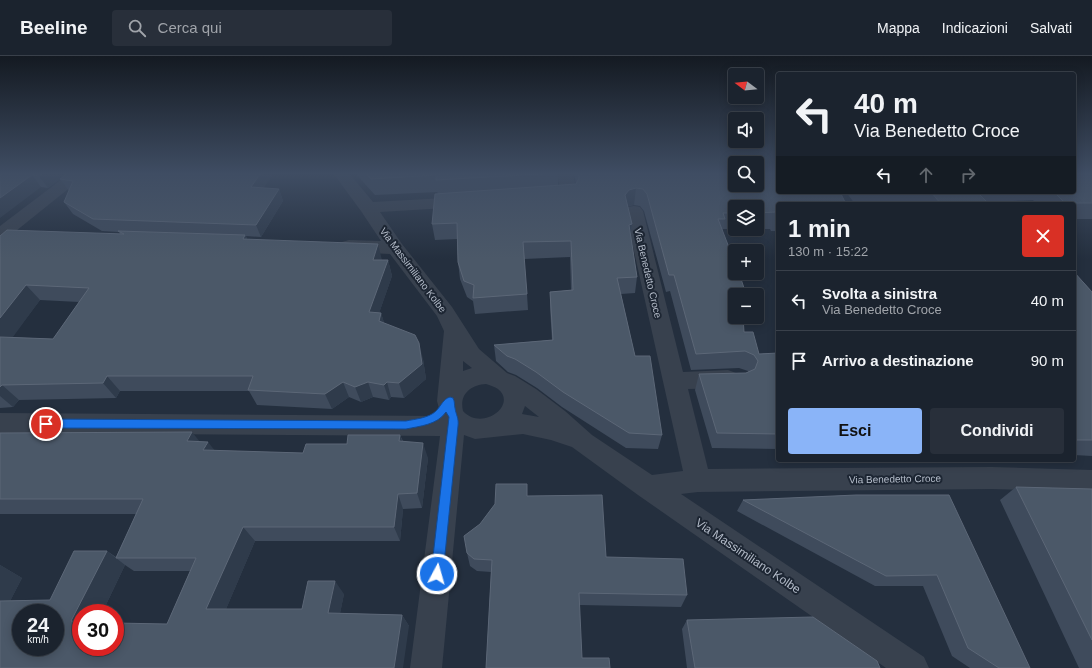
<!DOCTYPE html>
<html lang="it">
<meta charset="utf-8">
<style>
body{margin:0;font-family:Arial,sans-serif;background:#282f3a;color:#f1f3f6;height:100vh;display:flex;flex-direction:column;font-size:15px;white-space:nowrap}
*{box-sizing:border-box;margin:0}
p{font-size:13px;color:#a0a4aa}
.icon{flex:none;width:22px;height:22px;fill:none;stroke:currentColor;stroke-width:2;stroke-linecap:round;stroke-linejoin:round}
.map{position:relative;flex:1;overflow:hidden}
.sheet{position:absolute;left:776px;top:146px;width:300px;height:260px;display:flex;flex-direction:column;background:#1b232e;border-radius:4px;box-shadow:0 2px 10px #0003,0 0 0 1px #39404a}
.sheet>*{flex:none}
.hud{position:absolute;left:776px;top:16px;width:300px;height:122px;border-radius:4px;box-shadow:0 2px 10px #0003,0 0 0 1px #39404a;background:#1b232e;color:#f1f3f6;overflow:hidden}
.needle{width:26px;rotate:286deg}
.tools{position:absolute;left:728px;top:12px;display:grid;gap:8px}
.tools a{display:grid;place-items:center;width:36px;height:36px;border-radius:4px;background:#1b232e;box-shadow:0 2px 10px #0003,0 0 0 1px #39404a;font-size:20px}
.speed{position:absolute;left:12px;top:548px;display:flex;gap:8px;font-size:20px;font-weight:700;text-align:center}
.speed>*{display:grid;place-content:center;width:52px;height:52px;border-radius:50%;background:#1b232e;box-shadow:0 2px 10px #0003,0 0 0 1px #39404a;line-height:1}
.speed small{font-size:10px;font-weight:400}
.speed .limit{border:6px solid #d22;background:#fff;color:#111}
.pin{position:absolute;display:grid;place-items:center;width:34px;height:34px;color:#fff;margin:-17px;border:2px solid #fff;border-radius:50%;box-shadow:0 1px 4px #0007}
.me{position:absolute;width:44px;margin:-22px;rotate:6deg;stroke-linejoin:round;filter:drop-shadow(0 0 3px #0008)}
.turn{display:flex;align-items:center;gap:14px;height:84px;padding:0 12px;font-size:18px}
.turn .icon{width:52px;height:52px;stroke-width:2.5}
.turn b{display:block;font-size:28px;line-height:34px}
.lanes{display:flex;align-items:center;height:38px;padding:0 12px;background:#0003;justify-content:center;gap:20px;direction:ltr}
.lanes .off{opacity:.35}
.round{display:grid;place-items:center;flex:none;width:42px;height:42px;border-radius:4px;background:#282f3a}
.head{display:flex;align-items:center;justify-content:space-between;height:68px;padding:0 12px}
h1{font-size:24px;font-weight:800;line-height:30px}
.action{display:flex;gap:8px;margin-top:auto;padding:8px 12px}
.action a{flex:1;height:46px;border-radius:4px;background:#8ab4f8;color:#111;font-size:16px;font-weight:800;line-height:46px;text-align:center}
.action a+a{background:#282f3a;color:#f1f3f6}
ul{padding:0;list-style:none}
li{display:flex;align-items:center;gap:12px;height:60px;padding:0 12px;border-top:1px solid #39404a}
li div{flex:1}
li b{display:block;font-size:15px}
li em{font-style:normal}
header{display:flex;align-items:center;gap:24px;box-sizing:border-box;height:56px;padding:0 20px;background:#1b232e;border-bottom:1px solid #39404a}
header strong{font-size:19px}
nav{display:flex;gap:22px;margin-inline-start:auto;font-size:14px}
.search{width:280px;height:36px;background:#282f3a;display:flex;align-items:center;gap:10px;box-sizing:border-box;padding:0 14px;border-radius:4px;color:#a0a4aa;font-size:15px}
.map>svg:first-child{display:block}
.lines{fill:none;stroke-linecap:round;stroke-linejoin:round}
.street{fill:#38414e;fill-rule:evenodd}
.wall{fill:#3f4b5c;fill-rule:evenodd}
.shaded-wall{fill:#2f3b4b}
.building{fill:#4b5868;stroke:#5c6777;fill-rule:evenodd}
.route{fill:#1a73e8;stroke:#114b97}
.labels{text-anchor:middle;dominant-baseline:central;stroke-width:4;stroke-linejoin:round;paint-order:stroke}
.street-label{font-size:10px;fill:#b4bcc9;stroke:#1d2633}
.near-street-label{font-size:12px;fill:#b4bcc9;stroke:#1d2633}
</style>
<header>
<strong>Beeline</strong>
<div class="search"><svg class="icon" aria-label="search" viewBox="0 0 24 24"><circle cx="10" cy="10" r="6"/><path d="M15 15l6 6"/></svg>Cerca qui</div>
<nav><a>Mappa</a><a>Indicazioni</a><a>Salvati</a></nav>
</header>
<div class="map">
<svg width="1092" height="612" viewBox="0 0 1092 612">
<rect width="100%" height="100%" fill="#242f3e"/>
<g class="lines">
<path class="street" d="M70,117H88L6,183L0,185V170Z
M333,117H349L373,146L463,141L469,142L472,146L469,150L463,151L380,156L402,188L452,251L479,293L507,317L515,320L536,333L565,355L592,379L652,419L683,415L625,155L628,151L634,150L640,151L643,155L683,316L728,314L736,317L739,323L736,329L728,332L688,333L708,413L992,411L1092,414V436L992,433L698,436L681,438L924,601L929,612H886L638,439L572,391L551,384L523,378L475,383L464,379L442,612H410L440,380L0,377V357L441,360L437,345L444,275L437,260L390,198L349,196L342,194L340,190L342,186L349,184L381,185L361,155ZM463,305L472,312L463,315ZM486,328C490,329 495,331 498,333C518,349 482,376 463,355C459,338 471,329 486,328ZM525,350L539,361L522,358Z
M557,117H573L577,139L575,143L549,145L543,144L541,140L543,136L560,134Z"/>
</g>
<path class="wall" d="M0,117L272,120L263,132L279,133L283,145L261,181L246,180L247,183L382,204H388L392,220L379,257H381L384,267L423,303L426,323L404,342L391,341L389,344L373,341L361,346L349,341L332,353L257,349L249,335H120L116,342L19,344L13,351L0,352V180L120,178L119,176L102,175L73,158L64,146L69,135L60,123L48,132L41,131ZM40,244L79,246L53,283L12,281Z
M355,117H558V129L576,128L574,117H632L778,148V175H771L770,173H757V151H735V173H750H723L722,174L744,232L742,239L744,276L759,298L778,297V393L712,392L695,334L699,318L746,317L748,316V315L739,312L691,314L670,235L666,236L644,155L640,150L634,149L628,150L632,168L631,180L637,221L635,237L621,238L635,300L662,379L658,393L626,392L562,351L537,332L516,319L508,316L496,305L494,289L552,284L550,252V236L571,234L570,201L524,203L527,238L528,254L475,258L473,245L467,241L460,223L458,206L457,183L435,184L432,168L438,137L437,136L375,139Z
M1092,117V163H1074V148H1037L1033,144L987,146L989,148H855L846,136H1074Z
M1074,216L1092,236V400L1074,399Z
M0,377L199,386L215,395L303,397L347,388L400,379L403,385L428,402L422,452L403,453L400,485H255L226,553H302L344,538L340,557L402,559L409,570L0,612V509L22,522L10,545L50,544L107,495L116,501L136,458H0ZM125,509L134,515H190L167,568L81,591V557H102Z
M1016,431L1092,433V612H1079L1000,444Z
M856,439L1030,612H970L952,600L923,530H875L737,455L743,444Z
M528,440L606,501L687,539L681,551L580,549L486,612L491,516L477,515L470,510L467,497L480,468Z
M687,564L880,612H687L682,573Z"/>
<path class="shaded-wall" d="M43,117H68L48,132L39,120Z
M261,117H270L272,120L256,143L251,131Z
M32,119L41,131L0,162V142Z
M636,132L634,149L627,150L625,139L629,134Z
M279,133L283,145L261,181L256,169Z
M632,168L630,185L629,169Z
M245,179L253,195L243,183Z
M378,188L382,204H373Z
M388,204L392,220L374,272L369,256Z
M26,229L40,244L2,296L0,294V262Z
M381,257L386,272L379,265Z
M419,287L423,303L426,323L404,342L399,327Z
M107,320L120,335L116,342L103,327Z
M343,326L349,341L332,353L325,338Z
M368,326L373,341L361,346L355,331Z
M387,326L391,341L389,344L384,329Z
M2,329L19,344L13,351L0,340V331Z
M192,376L205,392L208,386L220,401L216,410L187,385Z
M400,379L406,395L399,385Z
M423,387L428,402L422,452L417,437Z
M398,438L403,453L400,485L394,471Z
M243,471L255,485L221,565L206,553Z
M107,495L125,509L102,557H81V571L71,565Z
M0,509L22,522L4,557L0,555Z
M335,525L344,538L338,568L328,557Z
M402,559L409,570L403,612H394Z"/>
<path class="building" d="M0,117H43L39,120L32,119L0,142Z
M68,117H261L251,131L279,133L256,169L93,163L64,146L73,125L60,123Z
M365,117H559L436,124V119L371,123Z
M578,117H735V129H757V117H778V136H840L846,148H778V158H777L776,156L757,157V151H735V157H723L725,163H718L735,207V217H739L744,232H740L742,239H735V261H743L744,276H753L759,298L778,297V378L717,377L699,318L746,317L755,313L758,305L754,299L745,295L696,298L674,219H669L647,138L643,133L636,132L629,134L625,139L632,168L629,169L637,221L617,222L635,300H650L662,379L629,377L563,336L536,316L515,303L507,300L494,289L553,284L550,236L573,234L571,185L523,186L527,238L473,242L474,229L464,225L458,206L457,167L432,168L435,138L576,128L579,122Z
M1074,117H1092V147H1065L1054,136H1074Z
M931,136H977L989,148H941Z
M7,174L124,178L118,175L245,179L243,183L378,188L373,204H388L369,256L381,257L379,265L415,279L419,287L422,308L399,327L387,326L384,329L368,326L355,331L343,326L325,338L248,334L253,320H107L103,327L2,329L0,331V281L53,283L89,232L26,229L0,262V180Z
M1074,216L1092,236V384H1074Z
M192,376L187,385L208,386L203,394L303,397L306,388H347L348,379H400L399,385L423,387L417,437L398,438L394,471H243L206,553H302L308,525H335L328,557L402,559L394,612H0V545L50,544L74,495H107L71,565L81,566V591H115V567L167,568L196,502H116L143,443H0V377ZM21,557H55V591H21Z
M496,428H527V440L602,439L606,501L683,503L687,539L579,537L582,602H609L610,612H486L492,504L474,503L467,497L464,480L480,468L495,448Z
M1016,431L1092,433V584Z
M856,439H949L1030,612H999L968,592L937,519L886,520L743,444Z
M813,561L877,605L880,612H695L687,564Z"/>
<linearGradient id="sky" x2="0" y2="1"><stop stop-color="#141a22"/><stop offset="0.58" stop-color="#3f4d63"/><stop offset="1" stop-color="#3f4d63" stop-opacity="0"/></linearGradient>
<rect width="1092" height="203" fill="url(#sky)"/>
<path class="route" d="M450,341L453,342C455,346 454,348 455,352C456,359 459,362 458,370L443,518L441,522L437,523L433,522L431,518L448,370L449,361L446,356C437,369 420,370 406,373L46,372L43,370L41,368L43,365L46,363L406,365C415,363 429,362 436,355C441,350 443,343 450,341Z"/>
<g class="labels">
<g class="street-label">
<text transform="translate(413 214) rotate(53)">Via Massimiliano Kolbe</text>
<text transform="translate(648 217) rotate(77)">Via Benedetto Croce</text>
<text transform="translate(895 423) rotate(-1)">Via Benedetto Croce</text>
</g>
<g class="near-street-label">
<text transform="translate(748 500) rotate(34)">Via Massimiliano Kolbe</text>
</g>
</g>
</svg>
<div class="tools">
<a><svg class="needle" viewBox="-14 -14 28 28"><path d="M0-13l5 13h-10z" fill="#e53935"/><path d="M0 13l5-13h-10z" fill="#a0a4aa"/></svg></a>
<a><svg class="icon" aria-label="sound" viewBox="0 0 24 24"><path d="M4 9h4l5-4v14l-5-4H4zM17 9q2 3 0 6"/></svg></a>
<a><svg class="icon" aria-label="search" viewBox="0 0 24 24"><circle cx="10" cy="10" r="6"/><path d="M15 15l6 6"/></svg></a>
<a><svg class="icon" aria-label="layers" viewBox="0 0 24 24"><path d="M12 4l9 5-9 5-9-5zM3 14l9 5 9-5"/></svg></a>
<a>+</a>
<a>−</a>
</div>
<div class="speed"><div>24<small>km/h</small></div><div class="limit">30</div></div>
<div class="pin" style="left:46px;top:368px;background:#d93025"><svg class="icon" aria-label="arrive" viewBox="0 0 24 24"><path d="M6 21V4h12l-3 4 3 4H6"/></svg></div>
<svg class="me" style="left:437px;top:518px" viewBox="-20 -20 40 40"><circle r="17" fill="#1a73e8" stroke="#fff" stroke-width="3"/><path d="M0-11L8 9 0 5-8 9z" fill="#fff"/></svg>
<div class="hud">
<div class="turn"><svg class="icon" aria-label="left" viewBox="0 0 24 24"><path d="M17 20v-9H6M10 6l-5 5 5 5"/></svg><div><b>40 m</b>Via Benedetto Croce</div></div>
<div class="lanes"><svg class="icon" aria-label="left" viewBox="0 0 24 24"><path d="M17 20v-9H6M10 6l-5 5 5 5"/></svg><svg class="icon off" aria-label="ahead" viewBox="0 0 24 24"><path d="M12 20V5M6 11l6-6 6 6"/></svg><svg class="icon off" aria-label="right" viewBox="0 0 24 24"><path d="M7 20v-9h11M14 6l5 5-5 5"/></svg></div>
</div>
<section class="sheet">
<div class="head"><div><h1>1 min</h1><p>130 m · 15:22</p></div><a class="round" style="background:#d93025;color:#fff"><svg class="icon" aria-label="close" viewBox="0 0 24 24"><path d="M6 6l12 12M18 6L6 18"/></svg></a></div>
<ul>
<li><svg class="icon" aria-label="left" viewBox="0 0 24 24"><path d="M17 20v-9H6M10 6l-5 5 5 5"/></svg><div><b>Svolta a sinistra</b><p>Via Benedetto Croce</p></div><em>40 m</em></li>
<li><svg class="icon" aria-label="arrive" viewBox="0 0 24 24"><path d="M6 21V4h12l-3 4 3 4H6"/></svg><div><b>Arrivo a destinazione</b></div><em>90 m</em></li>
</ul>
<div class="action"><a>Esci</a><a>Condividi</a></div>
</section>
</div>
